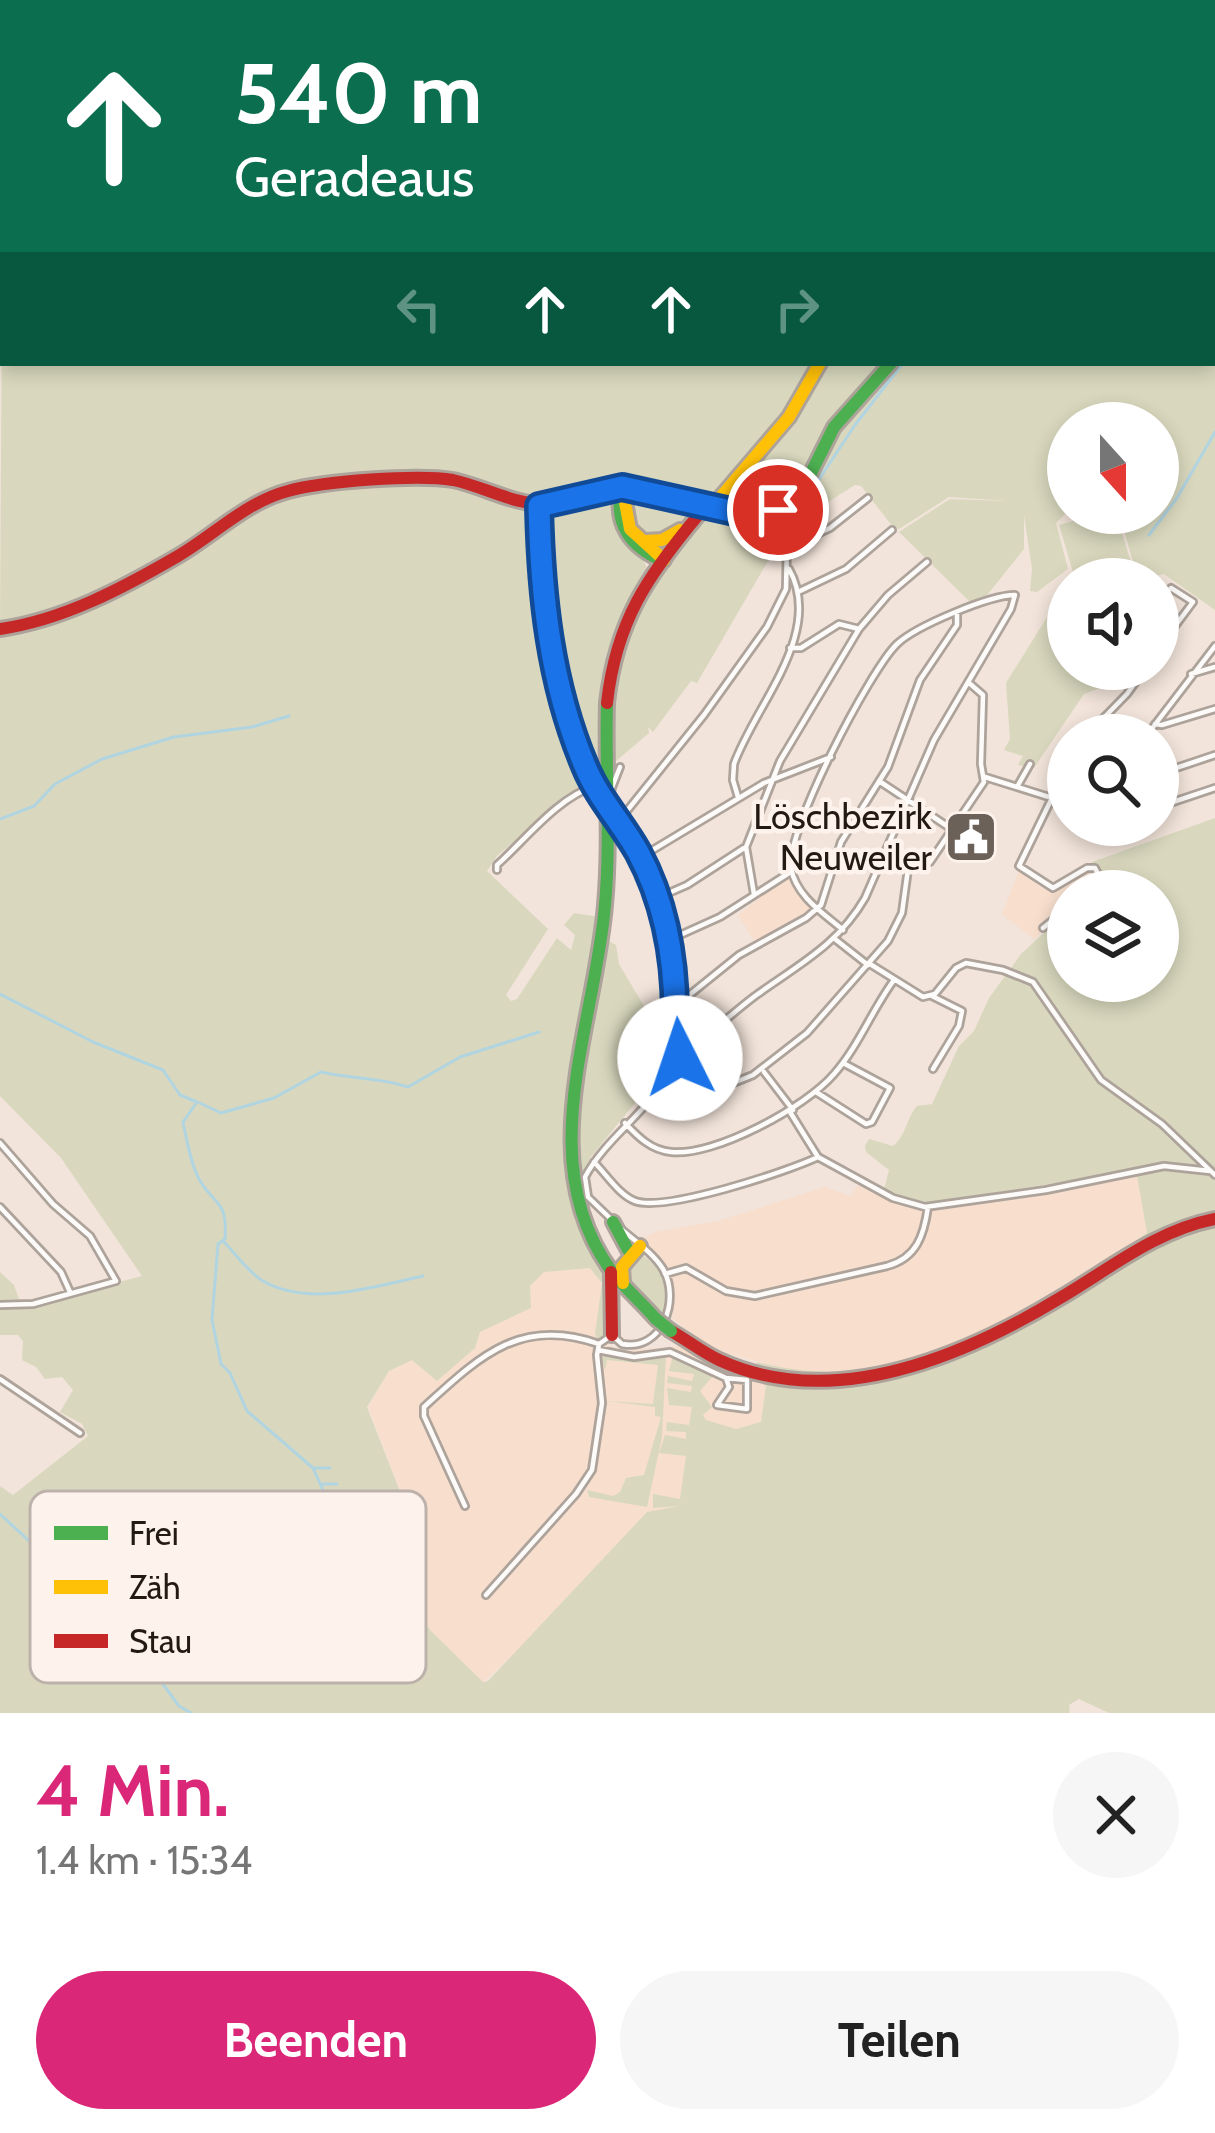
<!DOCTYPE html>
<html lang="de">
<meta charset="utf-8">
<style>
body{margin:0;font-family:Cabin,sans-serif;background:#f6f6f6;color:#222;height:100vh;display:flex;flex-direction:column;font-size:45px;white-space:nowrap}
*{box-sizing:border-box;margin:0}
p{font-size:39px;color:#767676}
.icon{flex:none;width:66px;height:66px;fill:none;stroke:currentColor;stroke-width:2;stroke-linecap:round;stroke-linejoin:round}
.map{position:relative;height:1713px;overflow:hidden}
.sheet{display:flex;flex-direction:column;background:#fff;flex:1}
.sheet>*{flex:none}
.guide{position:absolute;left:0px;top:0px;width:1215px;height:366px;box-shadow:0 6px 18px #0003;background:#0b6e4f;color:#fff;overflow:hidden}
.needle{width:78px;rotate:159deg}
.controls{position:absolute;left:1047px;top:402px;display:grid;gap:24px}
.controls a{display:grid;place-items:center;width:132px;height:132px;border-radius:50%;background:#fff;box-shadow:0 6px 18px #0003;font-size:60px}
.pin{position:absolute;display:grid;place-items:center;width:102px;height:102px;color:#fff;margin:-51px;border:6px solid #fff;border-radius:50%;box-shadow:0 3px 12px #0007}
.me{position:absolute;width:132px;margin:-66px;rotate:356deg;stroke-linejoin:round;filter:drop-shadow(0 0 9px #0008)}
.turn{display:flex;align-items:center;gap:42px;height:252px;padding:0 36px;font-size:54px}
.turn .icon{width:156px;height:156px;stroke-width:2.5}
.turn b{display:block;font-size:84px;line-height:102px}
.lanes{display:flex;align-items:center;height:114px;padding:0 36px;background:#0003;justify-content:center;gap:60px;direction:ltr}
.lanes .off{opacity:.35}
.round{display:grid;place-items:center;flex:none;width:126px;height:126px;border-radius:63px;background:#f6f6f6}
.overview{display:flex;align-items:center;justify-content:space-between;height:204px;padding:0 36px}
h1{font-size:72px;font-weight:700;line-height:90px;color:#db2777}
.cta{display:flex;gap:24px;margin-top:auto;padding:24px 36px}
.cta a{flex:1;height:138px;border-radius:72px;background:#db2777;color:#fff;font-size:48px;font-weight:700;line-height:138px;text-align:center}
.cta a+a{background:#f6f6f6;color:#222}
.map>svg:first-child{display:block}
.built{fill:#f7decd}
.green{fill:#d9d8be}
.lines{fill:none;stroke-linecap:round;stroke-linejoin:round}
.stream{stroke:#b1d4e1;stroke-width:3}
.street-casing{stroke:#ada39b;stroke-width:10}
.fast-casing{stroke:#ada39b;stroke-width:18}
.slow-casing{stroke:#ada39b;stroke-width:18}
.jam-casing{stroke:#ada39b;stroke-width:18}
.street{stroke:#fdfbf9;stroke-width:4.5}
.fast{stroke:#4caf50;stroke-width:12}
.slow{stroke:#ffc107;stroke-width:12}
.jam{stroke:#c62828;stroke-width:12}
.street-bridge-casing{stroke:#ada39b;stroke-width:10;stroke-linecap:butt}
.fast-bridge-casing{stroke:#ada39b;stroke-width:18;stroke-linecap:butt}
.slow-bridge-casing{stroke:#ada39b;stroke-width:18;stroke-linecap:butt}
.street-bridge{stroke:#fdfbf9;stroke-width:4.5}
.fast-bridge{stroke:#4caf50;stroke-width:12}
.slow-bridge{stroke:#ffc107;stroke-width:12}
.route-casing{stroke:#114b97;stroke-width:30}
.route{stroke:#1a73e8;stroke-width:21}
.labels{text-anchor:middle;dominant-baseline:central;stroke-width:9;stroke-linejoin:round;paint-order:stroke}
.poi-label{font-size:36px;fill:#241a14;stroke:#fef3ec;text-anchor:end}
.key{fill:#fef3ec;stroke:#bdb2ab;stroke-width:3}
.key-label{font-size:33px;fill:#241a14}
</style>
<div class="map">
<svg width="1215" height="1713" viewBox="0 0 1215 1713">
<rect width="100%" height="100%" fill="#f2e4da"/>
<path class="built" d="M1092,862L1103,874L1101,884L1093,891H1068V910L1034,939L1002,915L1021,865L1055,885Z
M788,876L812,910L755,942L738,915Z
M1137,1170L1147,1233L1011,1320L923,1361L839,1372L792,1371L720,1351L699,1340L672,1318L675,1293L667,1268L637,1242L655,1232L718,1221L825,1187L851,1196L859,1184L880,1196L884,1190L892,1196L931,1203Z
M590,1268L602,1283L596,1338L619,1351L682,1346L719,1367L756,1378L766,1386L761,1422L736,1429L679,1506L647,1512L529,1640L483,1682L431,1631L386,1572L371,1524L401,1493L368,1407L389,1371L413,1359L438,1381L475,1342L479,1332L531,1308L530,1285L544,1272Z"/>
<path class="green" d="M0,0H946L3,3L0,38Z
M3,117V363H817L785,418L706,502L626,485L537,504L431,473L287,488L177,554L43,620L0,627Z
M1215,140V610L1164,574L1138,579L1119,513H1158V423H1068V511L1056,523L1068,569L1037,592L1030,591L1032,569L1024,515V549L984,599L971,603L899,532L950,499L1007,501L949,497L899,529L893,527L861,486L855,485L801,519L796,511L842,424L894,363H1212Z
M825,363H888C870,382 851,398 837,420C804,474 802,523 724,506L719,502L798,412Z
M420,481C452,485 512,496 535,518C541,610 550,699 590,783L576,790L497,856L487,871L548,929L506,995L511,1001L517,999L557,938L571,950L575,935L564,925L574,913L600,917L567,1082L564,1140L567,1176L578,1216L612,1279L606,1336L598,1341L595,1334L602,1283L590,1268L544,1272L530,1286L531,1308L480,1332L475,1348L437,1381L412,1360L389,1371L367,1407L401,1494L371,1525L386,1572L431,1631L483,1682L488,1681L647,1512L679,1506L653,1508V1494L680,1499L686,1456L659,1453L665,1435L686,1439V1432L666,1431L667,1422L689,1425L692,1407L669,1405L667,1388L691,1392L692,1386L667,1383L668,1376L692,1381L694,1374L669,1371L673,1356L713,1376L700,1391L712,1407L703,1415L706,1420L736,1429L761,1422L766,1386L756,1378L757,1362C809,1376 870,1375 922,1361C993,1343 1087,1276 1147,1233L1136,1170L931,1203H918L884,1190L889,1170L866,1152L865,1146L869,1139L893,1146C906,1136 906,1119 917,1106L932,1104L959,1046L974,1031L989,998L1021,954L1068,910V981H1158V891H1092L1104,880L1092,862L1215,818V1713H1109L1079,1699L1069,1705L1070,1713H0V1486L13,1495L88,1436L82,1424L60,1412L73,1390L62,1377L45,1379L36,1367L22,1360L23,1341L18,1335H0V1272L14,1285L22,1308L142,1276L61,1158L0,1096V634L27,631L79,613L199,550L273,499Z
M605,495C620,506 612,518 621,533C630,546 641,552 647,568C633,604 613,637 606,676C599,711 606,748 600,783L586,761L554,658L548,621L543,523L551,509Z
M640,495L697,507L698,510L667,536L649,539L634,525L631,509Z
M789,508H792L768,561L697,683L691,681L653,732L648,727L649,733L615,762L609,778C611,655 630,604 711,511L771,516Z
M1101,513H1116L1136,579H1075L1059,525Z
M1047,617L1068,630V669H1124L1116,682L1084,694L1034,768L1018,765L1023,756L1004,750L1010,739L1006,683Z
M607,940L616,945L619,964L651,1018L654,1050L665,1066L590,1158L580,1180C555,1133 595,995 607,940Z
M638,1253C663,1265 673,1292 662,1317L625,1277L627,1266Z
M666,1353L662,1437L647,1507L589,1497L587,1490L613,1496L620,1492L626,1478L644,1475L661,1417L655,1416V1407L607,1401L653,1404L658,1365L607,1360L605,1370L601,1356L634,1358Z"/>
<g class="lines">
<path class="stream" d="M794,517L855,425L903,363
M1149,535L1177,498L1215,432
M0,819L34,806L55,784L102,759L174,737L252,727L289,716
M0,994L93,1042L163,1070L180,1095L197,1102L183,1122C187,1140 190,1162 199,1179C214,1206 228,1199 225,1239L218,1244L212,1320L221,1364L230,1373L247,1411L313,1468L327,1499
M200,1103L221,1113L274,1098L321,1072C351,1079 379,1077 408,1087L460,1057L539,1032
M223,1241C235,1253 249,1273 263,1281C310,1308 375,1286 423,1276
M314,1468H330
M322,1484H337
M0,1514L41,1552L72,1600L136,1638L164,1667L157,1676L179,1706L191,1713"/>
<g class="street-casing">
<path id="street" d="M1081,0L1103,3
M1133,3L1164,0
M539,506C541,600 550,720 605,800
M788,548L830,528L868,498
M800,591L846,569L892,530
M1158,601L1171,588L1193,602L1158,649
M790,648H801L839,624L859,629
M1191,674L1215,667
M1155,724L1162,725L1215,709
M1087,735L1127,694L1145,669
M1147,735L1215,646
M1158,774L1215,755
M985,777L1068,803
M879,781L950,828
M1017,787L1030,764
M611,790L620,767
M738,797L733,780L734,764C755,705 825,633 789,569
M1051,800L1019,866L1053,888L1087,868H1095L1101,880L1090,891
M1058,802L1068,767
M1158,807L1215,788
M618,822L704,715L767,627L786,589L787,543
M641,857L764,783L831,757
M883,857L908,869
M497,870V865C525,840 558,797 595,786
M754,894L746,847L780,761L859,629L888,595L927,562
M655,899L687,885L744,848
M1043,928L1068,908
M835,939L868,965
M669,940L720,917L789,873
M870,964L923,997L935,994L956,968L966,963L1003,970L1033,982L1101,1080L1162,1124L1215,1175
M932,996L962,1011L959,1026L933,1069
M677,1005L739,955L806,918L821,905L841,842L888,767L920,680L957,625V614
M673,1058L683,1056C707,1036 730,1015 755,996C798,965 838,945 865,898L934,740L1011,609L1015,595C990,595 916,626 897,644C870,670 785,833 791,868C796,896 823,913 843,930
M764,1072L793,1110
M668,1073L687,1103
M656,1091L676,1106L753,1075L807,1033L888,941L902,913L908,869L930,862L984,782L981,764L983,695L968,682
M816,1092L866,1124L872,1122L890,1088L845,1064
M790,1112L818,1157
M625,1123C638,1137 651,1150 671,1152C714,1157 806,1107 834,1074C858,1047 872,1010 894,980
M0,1143L53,1204L90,1236L116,1281L33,1304L0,1305
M818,1157L893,1198L925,1207L1046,1190L1164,1166L1210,1171
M594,1162C606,1174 619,1195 635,1201C665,1212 786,1172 818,1157
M0,1207L61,1272L70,1292
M613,1221L588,1197L585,1177C606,1138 646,1114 666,1076C674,1063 674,1047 675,1032C682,955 656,877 613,814
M665,1274L686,1268L726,1291L755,1296L887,1266C917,1258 924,1235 928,1207
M598,1350L634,1357L670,1352L726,1378L747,1380V1409L717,1405L729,1387L726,1378
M0,1379L80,1433
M465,1506L424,1416V1407C479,1357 520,1316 599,1344
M486,1595L576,1494L592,1470L602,1403L597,1355L599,1344L612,1335L622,1344C662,1352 681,1300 663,1269C653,1253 635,1241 621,1229"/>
</g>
<g class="fast-casing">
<path id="fast" d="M0,113L3,112
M622,487C613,523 630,547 663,561
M550,504L622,487L744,515L770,513L800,495L834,427L891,363
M607,703C605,770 611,838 605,905C595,1026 531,1162 612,1272C625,1288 642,1303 656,1319
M613,1222L628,1250"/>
</g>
<g class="slow-casing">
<path id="slow" d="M631,3L633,0
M1212,137H1215
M622,487L630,529L664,560
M719,499L789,417L820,363
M646,541L662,540L680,530
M623,1283L622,1267L640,1246"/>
</g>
<g class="jam-casing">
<path id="jam" d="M950,3L953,0
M0,65H3
M0,629C63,620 123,588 178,556C214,535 246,502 288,491C323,481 418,474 453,480C486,487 515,506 550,504
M607,703C616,621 648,575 700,513
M611,1272L612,1335
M671,1331C687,1340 702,1352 719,1360C832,1412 961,1358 1060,1298C1111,1268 1155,1231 1215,1219"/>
</g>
<use href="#street" class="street"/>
<use href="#fast" class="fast"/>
<use href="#slow" class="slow"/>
<use href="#jam" class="jam"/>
<g class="street-bridge-casing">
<path id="street-bridge" d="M610,792L605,801L613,814"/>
</g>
<g class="fast-bridge-casing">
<path id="fast-bridge" d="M656,1319L671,1331"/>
</g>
<g class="slow-bridge-casing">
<path id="slow-bridge" d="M700,513L714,498"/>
</g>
<use href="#street-bridge" class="street-bridge"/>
<use href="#fast-bridge" class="fast-bridge"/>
<use href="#slow-bridge" class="slow-bridge"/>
</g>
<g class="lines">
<g class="route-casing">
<path id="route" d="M680,1058H673C679,988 672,915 638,852C622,823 598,798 585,766C550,683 541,595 539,506L622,487L744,514L778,510"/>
</g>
<use href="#route" class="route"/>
</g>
<defs>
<g id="civic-square" transform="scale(2.7)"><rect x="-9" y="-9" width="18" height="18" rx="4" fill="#6c6159" stroke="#fef3ec"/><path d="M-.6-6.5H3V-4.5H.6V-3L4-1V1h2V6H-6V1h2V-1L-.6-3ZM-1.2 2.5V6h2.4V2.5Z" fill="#fff"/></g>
</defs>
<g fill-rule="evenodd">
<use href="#civic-square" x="971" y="837"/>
</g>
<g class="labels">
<g class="poi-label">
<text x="932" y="816">Löschbezirk<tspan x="932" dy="41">Neuweiler</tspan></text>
</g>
</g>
<rect x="30" y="1491" width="396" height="192" rx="18" class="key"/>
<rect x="54" y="1526" width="54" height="14" fill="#4caf50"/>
<rect x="54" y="1580" width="54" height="14" fill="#ffc107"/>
<rect x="54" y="1634" width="54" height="14" fill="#c62828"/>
<g class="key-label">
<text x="129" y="1545">Frei</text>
<text x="129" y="1599">Zäh</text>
<text x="129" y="1653">Stau</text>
</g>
</svg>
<div class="controls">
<a><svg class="needle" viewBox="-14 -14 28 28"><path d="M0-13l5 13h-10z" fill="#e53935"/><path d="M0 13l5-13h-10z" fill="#767676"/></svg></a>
<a><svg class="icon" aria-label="sound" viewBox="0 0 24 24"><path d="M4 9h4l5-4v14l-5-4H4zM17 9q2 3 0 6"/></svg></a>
<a><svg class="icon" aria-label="search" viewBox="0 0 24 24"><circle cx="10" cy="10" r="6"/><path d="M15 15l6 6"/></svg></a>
<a><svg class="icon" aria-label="layers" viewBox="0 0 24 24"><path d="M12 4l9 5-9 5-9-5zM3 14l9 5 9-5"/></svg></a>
</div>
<div class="pin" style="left:778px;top:510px;background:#d93025"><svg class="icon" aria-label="arrive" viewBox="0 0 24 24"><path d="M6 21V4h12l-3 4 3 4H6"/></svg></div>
<svg class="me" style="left:680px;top:1058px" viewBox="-20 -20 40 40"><circle r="19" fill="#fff"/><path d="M0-13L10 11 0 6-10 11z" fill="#1a73e8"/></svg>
<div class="guide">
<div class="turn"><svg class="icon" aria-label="ahead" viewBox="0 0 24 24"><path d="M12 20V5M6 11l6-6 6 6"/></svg><div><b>540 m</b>Geradeaus</div></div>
<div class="lanes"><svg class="icon off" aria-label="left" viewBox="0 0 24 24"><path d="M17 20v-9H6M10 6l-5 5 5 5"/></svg><svg class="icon" aria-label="ahead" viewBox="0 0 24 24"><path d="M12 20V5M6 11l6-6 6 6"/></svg><svg class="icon" aria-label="ahead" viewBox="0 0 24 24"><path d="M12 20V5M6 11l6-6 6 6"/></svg><svg class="icon off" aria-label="right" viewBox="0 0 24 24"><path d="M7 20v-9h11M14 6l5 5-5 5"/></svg></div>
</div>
</div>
<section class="sheet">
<div class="overview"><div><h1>4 Min.</h1><p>1.4 km · 15:34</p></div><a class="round"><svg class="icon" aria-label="close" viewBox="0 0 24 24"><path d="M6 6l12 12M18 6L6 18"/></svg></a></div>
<div class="cta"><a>Beenden</a><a>Teilen</a></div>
</section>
